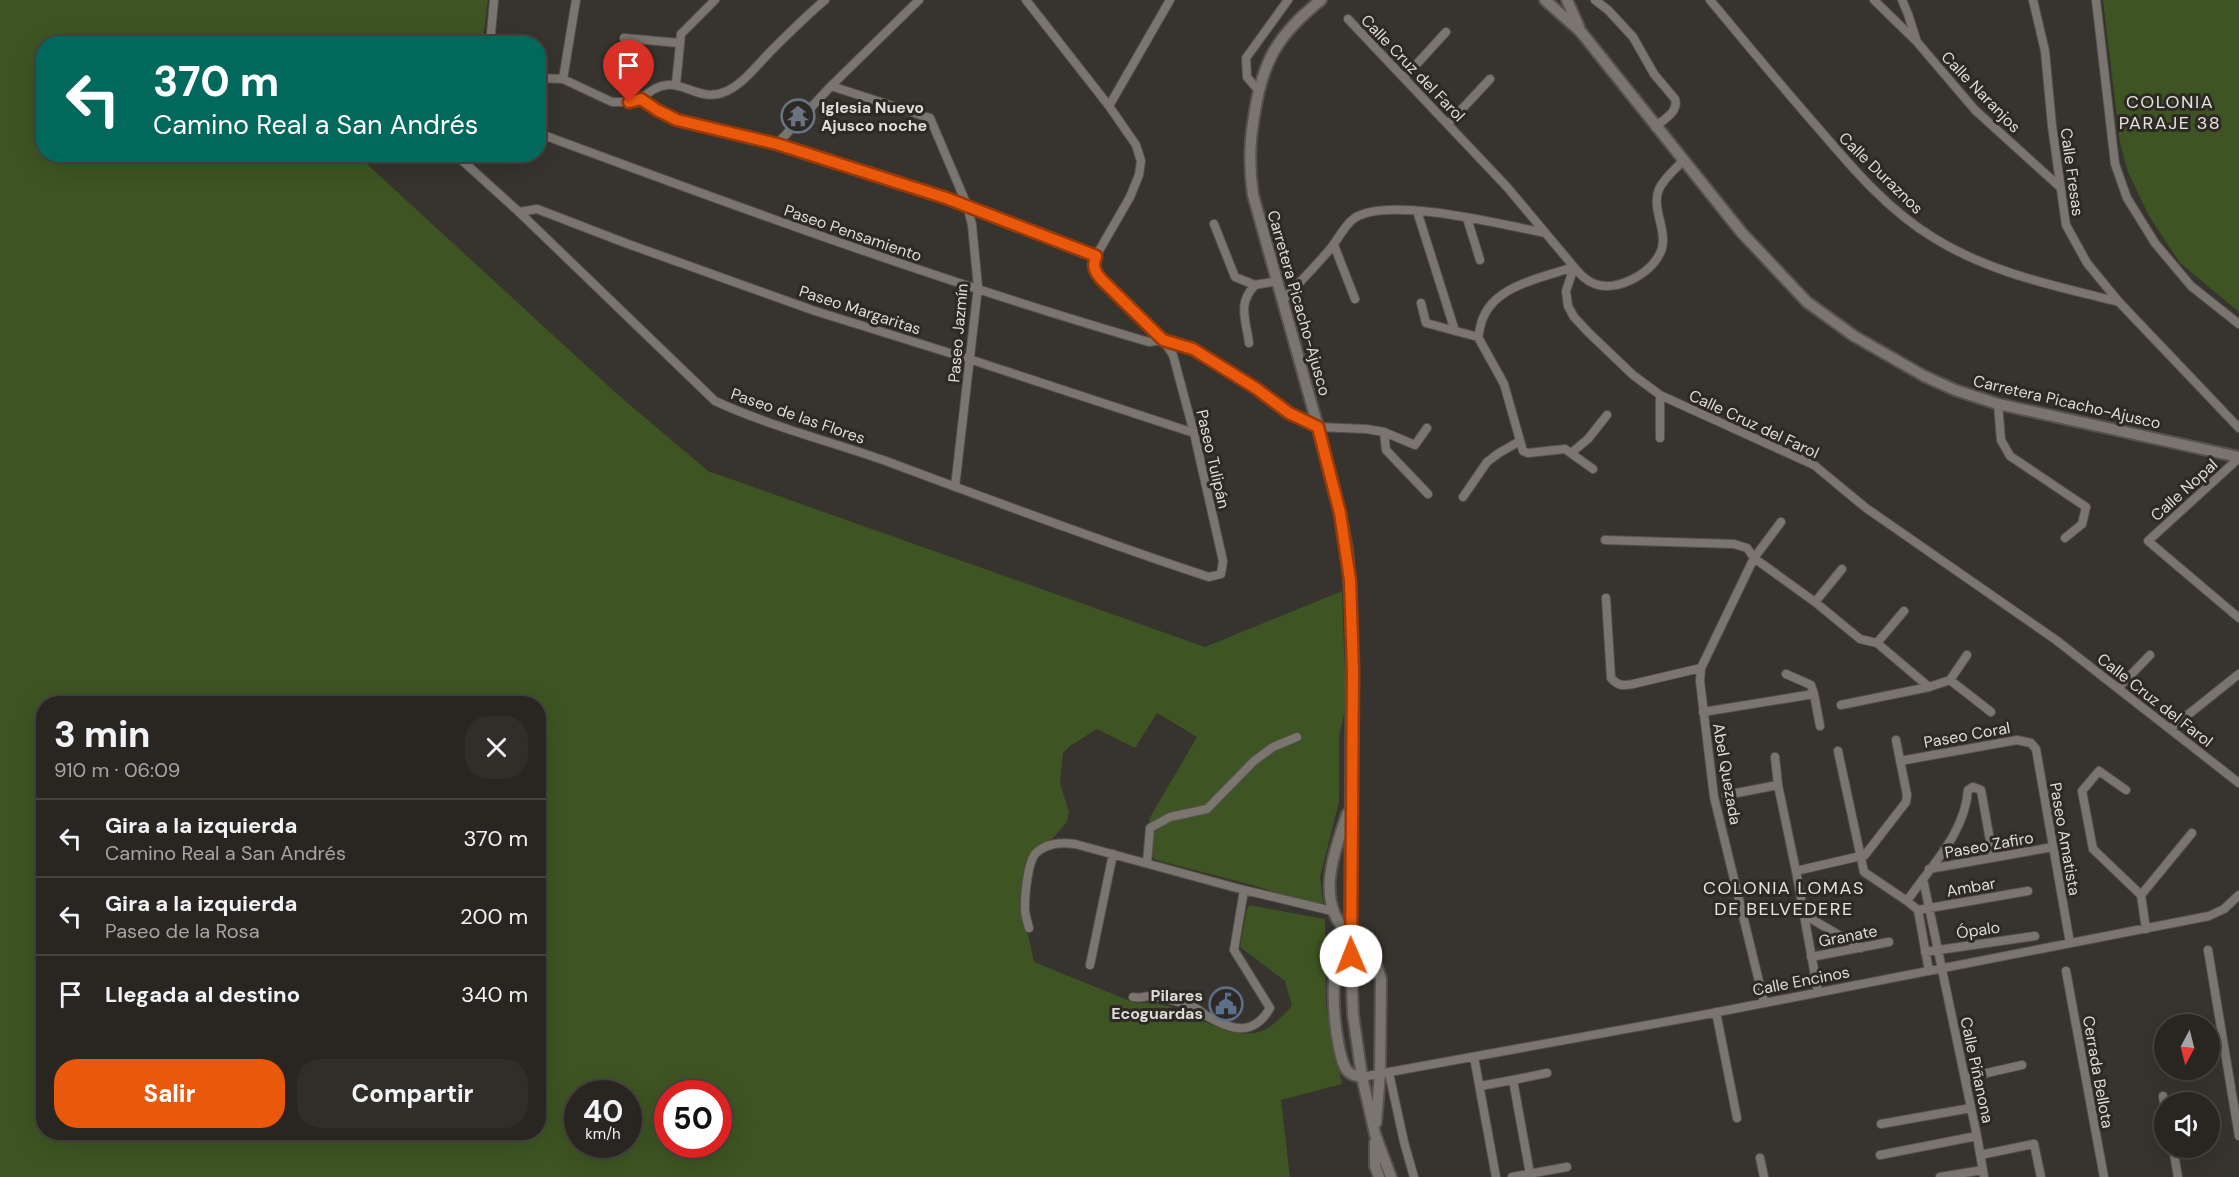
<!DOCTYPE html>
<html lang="es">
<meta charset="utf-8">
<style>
body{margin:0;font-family:"DM Sans",sans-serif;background:#312e2a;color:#f1f3f6;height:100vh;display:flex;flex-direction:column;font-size:22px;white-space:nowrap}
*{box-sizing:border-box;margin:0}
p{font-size:20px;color:#a5a5a5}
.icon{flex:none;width:33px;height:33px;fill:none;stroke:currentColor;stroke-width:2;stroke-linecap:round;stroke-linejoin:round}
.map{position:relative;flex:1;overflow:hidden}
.drawer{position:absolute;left:36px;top:696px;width:510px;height:444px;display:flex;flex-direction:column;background:#292622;border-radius:24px;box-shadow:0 6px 24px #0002,0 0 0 2px #454340}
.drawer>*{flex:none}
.hud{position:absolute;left:36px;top:36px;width:510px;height:126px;border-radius:24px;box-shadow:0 6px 24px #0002,0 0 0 2px #454340;background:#00695c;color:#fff;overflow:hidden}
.needle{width:39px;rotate:187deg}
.buttons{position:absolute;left:2154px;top:1014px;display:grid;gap:12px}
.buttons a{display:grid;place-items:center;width:66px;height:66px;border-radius:50%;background:#292622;box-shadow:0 6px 24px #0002,0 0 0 2px #454340;font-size:30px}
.speed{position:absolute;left:564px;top:1080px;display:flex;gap:12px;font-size:30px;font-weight:700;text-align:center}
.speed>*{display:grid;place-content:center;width:78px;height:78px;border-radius:50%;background:#292622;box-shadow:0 6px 24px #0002,0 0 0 2px #454340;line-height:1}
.speed small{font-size:15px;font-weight:400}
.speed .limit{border:9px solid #d22;background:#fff;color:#111}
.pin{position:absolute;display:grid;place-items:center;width:51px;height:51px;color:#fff;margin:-62px -26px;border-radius:50% 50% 50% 0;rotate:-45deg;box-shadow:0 0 6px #0007}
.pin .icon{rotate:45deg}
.me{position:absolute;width:66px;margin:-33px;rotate:359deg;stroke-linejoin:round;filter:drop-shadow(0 0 4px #0008)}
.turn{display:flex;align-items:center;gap:21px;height:126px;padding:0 18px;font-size:27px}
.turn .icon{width:78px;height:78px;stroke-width:2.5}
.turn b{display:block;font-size:42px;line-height:51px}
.round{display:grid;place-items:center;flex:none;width:63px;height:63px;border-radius:24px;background:#312e2a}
.overview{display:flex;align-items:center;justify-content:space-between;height:102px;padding:0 18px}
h1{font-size:36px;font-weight:800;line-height:45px}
.primary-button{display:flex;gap:12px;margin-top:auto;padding:12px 18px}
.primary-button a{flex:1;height:69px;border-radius:24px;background:#ea580c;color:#fff;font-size:24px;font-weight:800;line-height:69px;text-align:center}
.primary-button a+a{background:#312e2a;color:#f1f3f6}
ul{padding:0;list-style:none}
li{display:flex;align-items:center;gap:18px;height:78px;padding:0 18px;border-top:2px solid #454340}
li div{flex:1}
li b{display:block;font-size:22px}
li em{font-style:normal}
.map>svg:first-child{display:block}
.green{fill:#3e5422;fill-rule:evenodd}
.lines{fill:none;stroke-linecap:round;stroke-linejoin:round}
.street-casing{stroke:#55514d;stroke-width:10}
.secondary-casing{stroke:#55514d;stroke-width:14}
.street{stroke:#7a756f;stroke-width:8}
.secondary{stroke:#7a756f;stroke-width:10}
.route-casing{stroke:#983908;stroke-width:15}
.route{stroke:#ea580c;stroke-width:10}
.labels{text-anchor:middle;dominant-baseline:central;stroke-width:6;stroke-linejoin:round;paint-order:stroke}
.street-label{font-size:16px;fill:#dfdcd9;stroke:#2d2924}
.poi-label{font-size:16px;font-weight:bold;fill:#dfdcd9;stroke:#2d2924;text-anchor:start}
.neighbourhood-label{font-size:18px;letter-spacing:1.5px;fill:#e7e2db;stroke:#2d2924}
</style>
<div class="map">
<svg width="2239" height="1177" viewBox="0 0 2239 1177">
<rect width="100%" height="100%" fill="#37332e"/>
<path class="green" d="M0,0H488L483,40L490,32L498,39L497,43L44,44V154L357,155L616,393L708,471L1205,647L1342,591L1346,705L1339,736V802L1320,877L1323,904L1320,906L1252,885L1156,860L1151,855L1149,819L1197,737L1157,713L1135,748L1097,729L1070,746L1063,753L1060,783L1069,812L1067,822L1053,838L1038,846L1026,861L1020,899L1034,962L1135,1003C1148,1002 1159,1003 1171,1007C1200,1016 1233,1043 1264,1030C1275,1025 1284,1014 1292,1006L1285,981L1240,947L1247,909L1250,905L1254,906L1325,919L1326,1008L1342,1084L1281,1100L1290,1177H0ZM44,704H538V1132H44ZM578,1094H628V1144H578ZM668,1094H718V1144H668Z
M2103,0H2239V312L2180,263L2149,216L2128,172L2120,143Z"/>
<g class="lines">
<g class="street-casing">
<path id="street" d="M1026,0L1109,106L1136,145L1141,161L1139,175L1130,197L1096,256C1092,267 1095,272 1102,280L1163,340L1193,349L1257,389L1289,413L1318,427L1366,429L1384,432L1415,445L1427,428
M1595,0L1608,10L1633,37L1654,74L1675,99C1679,112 1664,119 1655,127
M1710,0C1746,43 1782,87 1819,129C1853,169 1889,211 1934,238C1990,273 2056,286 2119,302
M1874,0L1916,41
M1902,0L1908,14L1917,42L1975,110L2061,188
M2033,0L2045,51L2052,126L2066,225L2087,263L2119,302L2239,428
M2096,0L2115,164L2127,198L2155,243L2191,286L2239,324
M1348,19L1507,187L1574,267L1566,291L1568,306L1574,317L1589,333L1633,375L1660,395L1814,465L1866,508L2056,640L2239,783
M624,38L679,43
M490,44L494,0
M538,78L563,79L612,102H629L641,99L657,110L677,120L777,144L967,205L1096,256
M1404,78L1446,32
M563,79L576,0
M676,84L681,34L715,0
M831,86L930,118L967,205L972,225L978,287L955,487
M1258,90L1247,77L1246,58L1288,0
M641,99C677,64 693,107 727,91C744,83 758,64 771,51C789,33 806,16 825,0
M1109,106L1170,0
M1448,124L1490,79
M777,144L831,86L919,0
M455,154L519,212L715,401C767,425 828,441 883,460C991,500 1099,541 1209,577L1221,574L1223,561L1194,433L1173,355L1163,340L1149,342C942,282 740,208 538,133
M1417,211L1455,331
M519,212L537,209L628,244L815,311L969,359L1194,433
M1467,218L1480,260
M1214,224L1235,277L1255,285L1278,281
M1334,245L1355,299
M1283,300C1299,283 1315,267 1330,249C1337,241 1343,228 1352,220C1383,194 1505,225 1545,233
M1421,303L1426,323L1478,337
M1478,337C1480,331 1480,324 1483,318C1496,285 1544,277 1574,267C1580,274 1586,281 1595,284C1618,293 1656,271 1662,248C1667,228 1651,209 1659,189C1664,178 1675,169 1683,161
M1478,337L1504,384L1523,451L1528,453L1565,449L1593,469
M1249,343C1246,319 1237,304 1255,285
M1660,395V438
M1998,404L2001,440L2010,456L2086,507L2082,524L2065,538
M1384,432L1386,450L1428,494
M1571,453L1588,439L1607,415
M2239,458L2148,541L2239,618
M1463,497L1487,462L1499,453L1520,441
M1605,540L1734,544L1747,548L1754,558L1815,602L1860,639L1877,643L1929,687
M1606,598L1611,678C1618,686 1623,686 1633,684L1701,668
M1815,602L1842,569
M1877,643L1904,611
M1786,674L1811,685L1814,694
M1950,680L1991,712
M2118,688L2150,655
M1841,705L1929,687L1950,680L1967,655
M1703,712L1814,694L1820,726
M2170,729L2239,674
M1838,751L1864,872L1907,901L1918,910L1929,971
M1775,757L1778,785L1796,871L1818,992
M1900,761L2017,740L2031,743L2036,749L2070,943
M2126,790L2099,771L2082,791L2093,849L2141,895L2146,929
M1726,795L1778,785
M1147,863L1150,828L1170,817L1207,809L1254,761L1273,747L1297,737
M1929,869L2053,847
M1796,871L1865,855L1906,802L1907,795L1896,740
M1923,879L1977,1136L1984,1177
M2141,895L2192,833
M1907,901C1931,866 1965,833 1968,790L1973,787L1981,790L1993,857
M1918,910L2028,891
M1803,914L1861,948
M1029,928C1027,920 1024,912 1025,905C1025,893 1028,863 1035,854C1045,843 1061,842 1075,844L1244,890L1332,911
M2208,950L2239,1136
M1925,952L2035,936
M1811,957L1889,942
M1090,965L1113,854
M2066,971L2104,1177
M1133,997C1140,999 1144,996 1151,996C1160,996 1182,1003 1192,1006C1197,1008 1202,1013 1207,1016C1233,1031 1254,1036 1270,1008L1234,950L1244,890
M1764,1002L1714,797L1700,681L1701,668L1754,558L1781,522
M1716,1012L1737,1118
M1474,1057L1496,1177
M1389,1073L1404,1142L1414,1177
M1362,1077L1708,1014L2209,916L2224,909L2239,895
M1965,1078L2022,1065
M1513,1080L1547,1073
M1480,1086L1513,1080L1530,1174
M2163,1096L2164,1103
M1881,1124L1971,1108
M2173,1148L2178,1177
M1880,1155L1977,1136
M1980,1155L2034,1144L2041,1177
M1760,1158L1764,1177
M1512,1177L1567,1167
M1940,1177L1983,1170"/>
</g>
<g class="secondary-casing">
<path id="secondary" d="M1321,0C1277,35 1262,62 1254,117C1249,144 1249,168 1253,195L1318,427L1340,513L1347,549L1352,620L1350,936L1353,1014L1362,1077L1375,1134L1391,1177
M1545,0L1581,32L1742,233L1807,302L1854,336L1924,376L1955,390L1998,404L2239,457
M1567,0L1579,27
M1347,814C1334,854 1314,902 1350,936
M1362,1077C1356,1076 1350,1075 1346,1069C1336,1053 1328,980 1339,964C1341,961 1348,958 1351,956L1369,957L1377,967L1381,979L1380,1074L1376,1123
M1375,1142V1166L1379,1177"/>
</g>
<use href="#street" class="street"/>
<use href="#secondary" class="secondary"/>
</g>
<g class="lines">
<g class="route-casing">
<path id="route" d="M629,102L641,99L657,110L677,120L777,144L946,198L1096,256C1092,267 1095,272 1102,280L1163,340L1193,349L1257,389L1289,413L1318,427L1340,513L1350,580L1353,670L1351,956"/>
</g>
<use href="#route" class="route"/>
</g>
<defs>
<g id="temple-ring" transform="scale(1.725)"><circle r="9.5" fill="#2d2924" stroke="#6b7280" stroke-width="1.5"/><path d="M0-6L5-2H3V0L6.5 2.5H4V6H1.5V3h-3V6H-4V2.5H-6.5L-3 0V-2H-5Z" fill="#6b7280"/></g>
<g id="civic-ring" transform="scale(1.725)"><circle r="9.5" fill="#2d2924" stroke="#5c6f8a" stroke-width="1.5"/><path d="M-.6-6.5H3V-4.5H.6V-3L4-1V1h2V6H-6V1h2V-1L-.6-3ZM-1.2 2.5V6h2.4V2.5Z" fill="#5c6f8a"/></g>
</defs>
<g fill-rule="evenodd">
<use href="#temple-ring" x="798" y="116"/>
<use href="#civic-ring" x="1226" y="1004"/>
</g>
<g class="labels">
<g class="street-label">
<text transform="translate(1413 68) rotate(46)">Calle Cruz del Farol</text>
<text transform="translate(1981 92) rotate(46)">Calle Naranjos</text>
<text transform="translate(2072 172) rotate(82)">Calle Fresas</text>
<text transform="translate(1881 173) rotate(44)">Calle Duraznos</text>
<text transform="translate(853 233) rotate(19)">Paseo Pensamiento</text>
<text transform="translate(1299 303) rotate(74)">Carretera Picacho-Ajusco</text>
<text transform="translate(860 310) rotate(18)">Paseo Margaritas</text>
<text transform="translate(958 333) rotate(-85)">Paseo Jazmín</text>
<text transform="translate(2067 402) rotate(13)">Carretera Picacho-Ajusco</text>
<text transform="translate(798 416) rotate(19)">Paseo de las Flores</text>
<text transform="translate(1754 424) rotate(25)">Calle Cruz del Farol</text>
<text transform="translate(1213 459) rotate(77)">Paseo Tulipán</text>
<text transform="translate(2184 490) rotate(-42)">Calle Nopal</text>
<text transform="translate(2155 700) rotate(38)">Calle Cruz del Farol</text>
<text transform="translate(1967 735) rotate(-10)">Paseo Coral</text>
<text transform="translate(1727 774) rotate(80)">Abel Quezada</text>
<text transform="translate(2065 839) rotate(80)">Paseo Amatista</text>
<text transform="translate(1989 845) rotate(-10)">Paseo Zafiro</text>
<text transform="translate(1971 887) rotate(-10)">Ambar</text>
<text transform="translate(1978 930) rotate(-8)">Ópalo</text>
<text transform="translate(1848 936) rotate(-11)">Granate</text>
<text transform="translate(1801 981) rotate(-11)">Calle Encinos</text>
<text transform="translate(1977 1070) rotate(78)">Calle Piñanona</text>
<text transform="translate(2098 1072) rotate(80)">Cerrada Bellota</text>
</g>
<g class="poi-label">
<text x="821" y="107">Iglesia Nuevo<tspan x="821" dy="18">Ajusco noche</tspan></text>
<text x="1203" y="995" text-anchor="end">Pilares<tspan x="1203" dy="18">Ecoguardas</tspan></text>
</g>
<g class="neighbourhood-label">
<text x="2170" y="102">COLONIA<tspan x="2170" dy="21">PARAJE 38</tspan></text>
<text x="1784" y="888">COLONIA LOMAS<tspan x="1784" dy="21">DE BELVEDERE</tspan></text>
</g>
</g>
</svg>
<div class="buttons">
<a><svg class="needle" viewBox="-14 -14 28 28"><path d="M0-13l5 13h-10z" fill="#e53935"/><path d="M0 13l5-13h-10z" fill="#a5a5a5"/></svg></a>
<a><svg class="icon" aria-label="sound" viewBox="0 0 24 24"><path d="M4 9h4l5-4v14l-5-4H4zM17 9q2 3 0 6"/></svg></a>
</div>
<div class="speed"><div>40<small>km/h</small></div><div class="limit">50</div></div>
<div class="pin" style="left:629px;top:102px;background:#d93025"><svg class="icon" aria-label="arrive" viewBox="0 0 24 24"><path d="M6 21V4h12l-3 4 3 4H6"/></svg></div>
<svg class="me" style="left:1351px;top:956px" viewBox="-20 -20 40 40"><circle r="19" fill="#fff"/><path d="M0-13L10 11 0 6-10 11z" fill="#ea580c"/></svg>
<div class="hud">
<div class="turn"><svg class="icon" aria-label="left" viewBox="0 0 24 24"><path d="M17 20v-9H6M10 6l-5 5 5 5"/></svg><div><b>370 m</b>Camino Real a San Andrés</div></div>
</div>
<section class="drawer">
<div class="overview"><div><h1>3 min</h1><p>910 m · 06:09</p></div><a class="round"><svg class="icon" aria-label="close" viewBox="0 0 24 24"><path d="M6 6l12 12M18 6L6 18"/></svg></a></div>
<ul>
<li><svg class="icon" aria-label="left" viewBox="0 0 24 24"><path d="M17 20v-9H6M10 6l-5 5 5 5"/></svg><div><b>Gira a la izquierda</b><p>Camino Real a San Andrés</p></div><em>370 m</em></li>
<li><svg class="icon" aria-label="left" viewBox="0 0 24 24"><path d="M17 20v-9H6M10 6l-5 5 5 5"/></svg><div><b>Gira a la izquierda</b><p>Paseo de la Rosa</p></div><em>200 m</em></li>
<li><svg class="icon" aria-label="arrive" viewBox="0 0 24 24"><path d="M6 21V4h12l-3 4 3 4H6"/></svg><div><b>Llegada al destino</b></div><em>340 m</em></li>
</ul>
<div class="primary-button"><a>Salir</a><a>Compartir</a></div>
</section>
</div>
